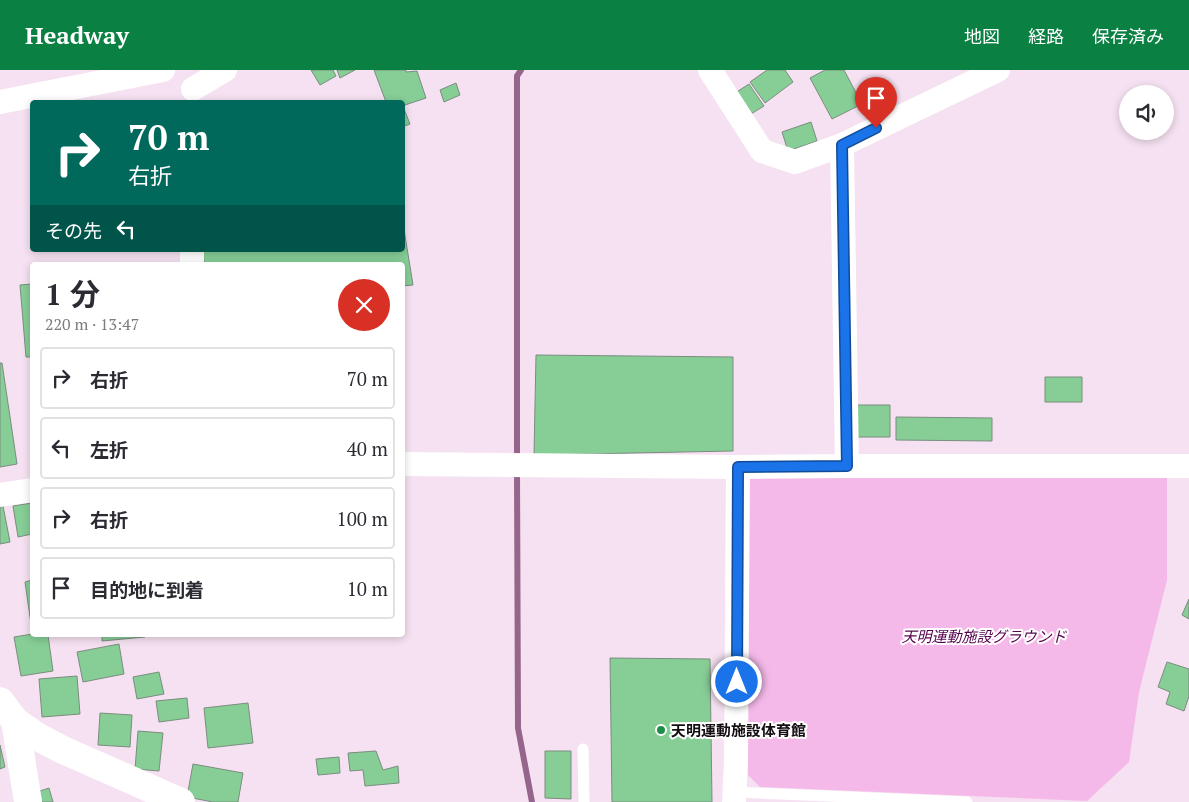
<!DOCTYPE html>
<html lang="ja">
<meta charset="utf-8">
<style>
body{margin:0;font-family:"PT Serif","Noto Sans JP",serif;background:#f2f2f3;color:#2b2b33;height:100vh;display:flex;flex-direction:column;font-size:19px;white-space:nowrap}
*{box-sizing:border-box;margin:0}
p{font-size:16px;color:#7c7c81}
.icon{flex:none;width:28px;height:28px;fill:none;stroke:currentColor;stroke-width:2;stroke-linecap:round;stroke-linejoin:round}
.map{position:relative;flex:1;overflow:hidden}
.details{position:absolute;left:30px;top:192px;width:375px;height:375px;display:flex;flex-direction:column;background:#fff;border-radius:5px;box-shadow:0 2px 8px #0003}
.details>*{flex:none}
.banner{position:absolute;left:30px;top:30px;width:375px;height:152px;border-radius:5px;box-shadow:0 2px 8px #0003;background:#00695c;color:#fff;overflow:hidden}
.controls{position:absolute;left:1119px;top:15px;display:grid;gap:10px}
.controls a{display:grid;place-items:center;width:55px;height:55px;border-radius:50%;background:#fff;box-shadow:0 2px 8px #0003;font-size:25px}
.pin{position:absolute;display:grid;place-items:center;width:42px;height:42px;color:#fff;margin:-51px -21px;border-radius:50% 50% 50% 0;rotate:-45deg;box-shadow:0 0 5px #0007}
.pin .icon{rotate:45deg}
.me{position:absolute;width:55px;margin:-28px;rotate:0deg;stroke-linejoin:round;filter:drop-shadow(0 0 4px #0008)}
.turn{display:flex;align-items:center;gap:18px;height:105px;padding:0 15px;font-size:22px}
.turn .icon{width:65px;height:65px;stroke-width:2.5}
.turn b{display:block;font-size:35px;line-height:42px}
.then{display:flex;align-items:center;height:48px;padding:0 15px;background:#0003;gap:10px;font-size:19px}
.round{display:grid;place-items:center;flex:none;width:52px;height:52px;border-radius:26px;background:#f2f2f3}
.head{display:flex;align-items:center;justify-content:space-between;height:85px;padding:0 15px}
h1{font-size:30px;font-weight:700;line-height:38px}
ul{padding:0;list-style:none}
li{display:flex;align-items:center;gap:15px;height:62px;margin:0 10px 8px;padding:0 5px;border:2px solid #e1e1e2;border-radius:5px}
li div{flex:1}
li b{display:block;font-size:19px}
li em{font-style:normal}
header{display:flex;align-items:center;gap:30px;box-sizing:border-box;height:70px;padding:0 25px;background:#0b8043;color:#fff}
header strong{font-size:24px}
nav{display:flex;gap:28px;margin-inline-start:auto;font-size:18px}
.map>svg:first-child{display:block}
.green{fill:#f4b9e9}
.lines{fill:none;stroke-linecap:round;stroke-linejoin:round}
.stream{stroke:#95658c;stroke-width:6}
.building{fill:#86cd96;stroke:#7b8d7f}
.lane{stroke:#fff;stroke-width:11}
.street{stroke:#fff;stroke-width:24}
.secondary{stroke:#fff;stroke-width:28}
.route-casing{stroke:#114b97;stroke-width:12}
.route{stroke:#1a73e8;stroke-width:9}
.poi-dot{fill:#1e8e47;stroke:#fff;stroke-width:2}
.labels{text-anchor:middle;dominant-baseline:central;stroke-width:4;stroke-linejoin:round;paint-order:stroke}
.park-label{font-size:15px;font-style:italic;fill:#55044d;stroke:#fff}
.poi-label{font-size:15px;font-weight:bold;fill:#140d12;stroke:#fff;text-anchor:start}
</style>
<header>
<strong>Headway</strong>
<nav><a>地図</a><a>経路</a><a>保存済み</a></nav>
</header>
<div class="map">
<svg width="1189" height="732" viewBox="0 0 1189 732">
<rect width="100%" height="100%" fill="#f5e1f1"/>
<path class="green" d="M744,403L1167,405V510L1139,622L1129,692L1087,731L760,717L748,705Z"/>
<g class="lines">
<path class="stream" d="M517,390V6L521,0
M517,400L518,658L532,732"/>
</g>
<path class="building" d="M311,0H333L336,6L320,15Z
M337,0H355L340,8Z
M374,0H406V2L417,1L426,28L402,36V32H386Z
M767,0H785L793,12L765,33L750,12Z
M825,0H844L862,34L832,49L810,8Z
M456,13L460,25L444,32L440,20Z
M749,14L764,36L746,47L732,25Z
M404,39L410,54L402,57V40Z
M811,52L817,71L788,81L782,62Z
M402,147L413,215L402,216V195H205L202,180H402Z
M32,214V287H26L20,215Z
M536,285L733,287V381L534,385Z
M0,293H2L17,394L0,397Z
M1045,307H1082V332H1045Z
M855,335H890V367H854Z
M896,347L992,348V371L896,370Z
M32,433V464L18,467L13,436Z
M3,436L10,472L0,474V437Z
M32,510V554H31L25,512Z
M1189,529V549L1182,545Z
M32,564V565H48L53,601L21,606L14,567Z
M102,565H145V567L102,571Z
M119,574L124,604L83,612L77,582Z
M610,588L710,589L712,732H612Z
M1167,592L1189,599V626L1184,641L1166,634L1170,622L1158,617Z
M159,602L164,624L137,629L133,607Z
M77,606L80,644L42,647L39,609Z
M187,628L189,648L159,652L156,631Z
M248,633L253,673L208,678L204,638Z
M100,643L132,645L130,677L98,675Z
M138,661L163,663L159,701L135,699Z
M0,675L5,697L0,699Z
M376,681L383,700L398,696L399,713L365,716L363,700L350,701L348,683Z
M545,681H571V729L545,728Z
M339,687L340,703L318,705L316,689Z
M193,694L243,703L238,732H213L187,727Z
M49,718L53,732H37L34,723Z"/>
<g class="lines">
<path class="lane" d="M583,679L584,732
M734,722L967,732"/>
<path class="street" d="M710,0L762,81L795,92L842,75L998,0
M193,19L225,0
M0,32L163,0
M842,75L847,396
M192,195V180
M402,394L738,397L847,396H1189
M0,425L32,420
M734,732L736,691L738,397"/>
<path class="secondary" d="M0,631L15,651L28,732
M15,651L38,667L63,680L181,732"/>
</g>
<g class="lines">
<g class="route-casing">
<path id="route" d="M737,612L738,397L847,396L842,75L876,58"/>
</g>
<use href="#route" class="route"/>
</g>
<circle class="poi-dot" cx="661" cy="660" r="5"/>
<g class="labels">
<g class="park-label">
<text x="984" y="566">天明運動施設グラウンド</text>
</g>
<g class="poi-label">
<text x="671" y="660">天明運動施設体育館</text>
</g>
</g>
</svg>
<div class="controls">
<a><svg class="icon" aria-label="sound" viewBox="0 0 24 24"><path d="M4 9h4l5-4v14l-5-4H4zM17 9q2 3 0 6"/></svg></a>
</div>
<div class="pin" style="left:876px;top:58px;background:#d93025"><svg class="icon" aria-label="arrive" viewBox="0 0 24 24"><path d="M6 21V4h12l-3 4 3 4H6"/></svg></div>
<svg class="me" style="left:737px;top:612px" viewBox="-20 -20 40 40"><circle r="17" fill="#1a73e8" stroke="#fff" stroke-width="3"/><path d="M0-11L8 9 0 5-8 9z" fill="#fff"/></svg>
<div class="banner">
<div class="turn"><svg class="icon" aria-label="right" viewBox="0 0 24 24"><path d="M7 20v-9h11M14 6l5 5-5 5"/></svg><div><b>70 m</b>右折</div></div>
<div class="then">その先<svg class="icon" aria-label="left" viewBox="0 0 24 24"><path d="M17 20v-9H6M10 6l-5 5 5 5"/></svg></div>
</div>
<section class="details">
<div class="head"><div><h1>1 分</h1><p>220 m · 13:47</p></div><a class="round" style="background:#d93025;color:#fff"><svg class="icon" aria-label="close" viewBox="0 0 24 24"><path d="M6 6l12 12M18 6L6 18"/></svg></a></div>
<ul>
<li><svg class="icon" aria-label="right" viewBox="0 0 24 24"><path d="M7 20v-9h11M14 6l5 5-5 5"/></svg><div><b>右折</b></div><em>70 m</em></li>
<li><svg class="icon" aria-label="left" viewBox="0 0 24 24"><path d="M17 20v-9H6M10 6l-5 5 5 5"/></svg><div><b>左折</b></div><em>40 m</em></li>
<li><svg class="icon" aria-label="right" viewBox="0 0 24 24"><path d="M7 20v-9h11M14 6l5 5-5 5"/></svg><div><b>右折</b></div><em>100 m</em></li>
<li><svg class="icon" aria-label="arrive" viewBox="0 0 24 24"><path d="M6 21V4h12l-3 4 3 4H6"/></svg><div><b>目的地に到着</b></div><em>10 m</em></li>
</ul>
</section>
</div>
